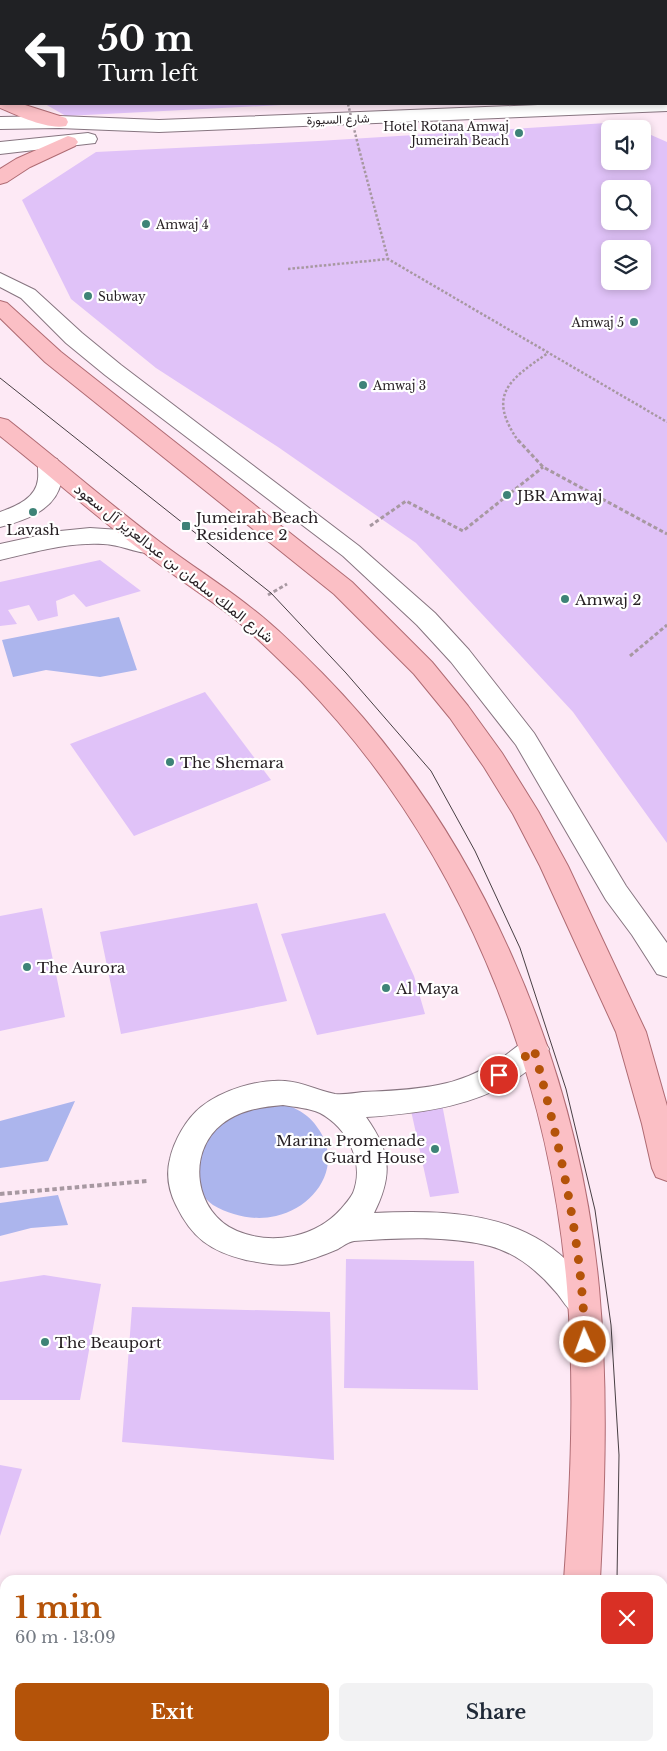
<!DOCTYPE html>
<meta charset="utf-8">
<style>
body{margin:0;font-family:"Libre Baskerville",Vazirmatn,serif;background:#f2f2f3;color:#1f2937;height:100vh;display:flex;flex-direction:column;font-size:19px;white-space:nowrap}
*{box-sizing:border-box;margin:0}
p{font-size:16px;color:#747a83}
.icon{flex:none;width:28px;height:28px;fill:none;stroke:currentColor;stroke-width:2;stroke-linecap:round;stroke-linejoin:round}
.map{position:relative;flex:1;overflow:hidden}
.details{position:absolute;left:0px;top:1575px;width:668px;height:176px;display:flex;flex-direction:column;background:#fff;border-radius:15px 15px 0 0;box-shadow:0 2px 8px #0003}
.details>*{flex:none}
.hud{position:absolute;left:0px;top:0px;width:668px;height:105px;box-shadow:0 2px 8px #0003;background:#202124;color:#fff;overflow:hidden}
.tools{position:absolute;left:601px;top:120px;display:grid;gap:10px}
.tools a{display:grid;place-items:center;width:50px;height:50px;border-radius:8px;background:#fff;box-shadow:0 2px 8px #0003;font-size:25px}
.pin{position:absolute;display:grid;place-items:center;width:42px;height:42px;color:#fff;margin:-21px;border:2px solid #fff;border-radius:50%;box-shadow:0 1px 5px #0007}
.me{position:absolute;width:55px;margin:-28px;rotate:358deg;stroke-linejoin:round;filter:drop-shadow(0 0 4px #0008)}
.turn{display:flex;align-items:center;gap:18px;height:105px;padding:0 15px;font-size:22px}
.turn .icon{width:65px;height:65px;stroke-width:2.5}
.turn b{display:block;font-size:35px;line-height:42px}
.round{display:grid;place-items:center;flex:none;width:52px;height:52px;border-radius:8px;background:#f2f2f3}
.head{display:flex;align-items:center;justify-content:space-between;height:85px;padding:0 15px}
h1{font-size:30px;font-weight:700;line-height:38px;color:#b45309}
.action{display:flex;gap:10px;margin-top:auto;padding:10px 15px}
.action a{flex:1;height:58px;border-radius:8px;background:#b45309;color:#fff;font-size:20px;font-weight:700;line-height:58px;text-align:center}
.action a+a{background:#f2f2f3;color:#1f2937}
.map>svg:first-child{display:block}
.water{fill:#acb5ed}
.building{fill:#e0c2f8;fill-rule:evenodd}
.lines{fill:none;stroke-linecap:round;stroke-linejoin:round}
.minor-casing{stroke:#877580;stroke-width:2}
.major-casing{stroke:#af6b73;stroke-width:2}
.path-far2{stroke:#a798a1;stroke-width:2.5;stroke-dasharray:2.5 2;stroke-linecap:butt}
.path-far1{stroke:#a798a1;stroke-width:3;stroke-dasharray:4 2.5;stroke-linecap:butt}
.path{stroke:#a798a1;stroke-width:4;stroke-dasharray:4.5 3;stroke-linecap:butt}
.minor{fill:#fff;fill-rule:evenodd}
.major{fill:#fbbfc5;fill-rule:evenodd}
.tram{stroke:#483f44;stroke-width:1}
.path-bridge{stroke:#a798a1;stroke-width:2.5;stroke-dasharray:2.5 2;stroke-linecap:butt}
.route{stroke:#b45309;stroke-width:9;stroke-dasharray:0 16.2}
.poi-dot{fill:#3e8377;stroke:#fff;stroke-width:2}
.labels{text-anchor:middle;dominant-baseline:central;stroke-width:4.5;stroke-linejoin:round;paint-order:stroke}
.far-street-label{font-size:12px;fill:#261f23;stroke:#fff}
.far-poi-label{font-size:12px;fill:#261f23;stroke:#fff;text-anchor:start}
.poi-label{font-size:15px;fill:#261f23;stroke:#fff;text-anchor:start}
.street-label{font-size:15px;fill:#261f23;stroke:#fff}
</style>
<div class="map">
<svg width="667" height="1751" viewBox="0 0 667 1751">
<rect width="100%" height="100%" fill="#fde9f5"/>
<path class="water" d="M119,617L137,670L100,677L46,670L13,677L2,640Z
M75,1101L48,1161L0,1168V1121Z
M272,1102C279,1103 288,1104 294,1108C303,1112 312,1119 317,1127C345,1164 316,1207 276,1216C255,1221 232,1216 213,1205C207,1201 202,1194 197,1189L196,1135L208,1119Z
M58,1195L68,1225L31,1228L0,1236V1203Z"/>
<path class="building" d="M45,104H282V105L66,116Z
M622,122L637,129H610V161H642V131L667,142V843L573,712L416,543L278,447L156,368L71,299L22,200L96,152L318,141ZM610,189H642V221H610ZM610,249H642V281H610Z
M100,560L141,591L86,607L74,594L56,601L58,616L38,621L29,605L8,610L17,624L0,626V582Z
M205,692L271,780L134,836L70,744Z
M257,903L287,1001L121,1034L100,932Z
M42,908L65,1017L0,1031V916Z
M385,913L414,976L425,1014L317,1035L281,934Z
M442,1104L459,1193L430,1197L410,1106Z
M346,1259L474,1261L478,1390L344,1388Z
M44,1275L101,1284L80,1400H0V1282Z
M132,1307L330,1312L334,1460L122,1442Z
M0,1465L22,1469L0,1536Z
M173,1746H400L399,1751H171Z"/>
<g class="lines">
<g class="minor-casing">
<path id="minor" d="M667,99V111L159,132L59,128L0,129V117L59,116L159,120L562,104H666Z
M88,133L95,135L97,139L95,143L0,154V142Z
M0,273L35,290L82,333L121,365L359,546L435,613L469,650L534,733L626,886L667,943V977L657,974L632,935L606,900L516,745L451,662L417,625L343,556L105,375L66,343L21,298L0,287Z
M49,457L57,459C62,466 62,474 61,482C56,510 24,521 0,527V512C17,506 36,498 38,479C39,471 36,466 41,459Z
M90,528L120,530L159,542L163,547L159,552C142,557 122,544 103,544C68,542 34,552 0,560V544L60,531Z
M534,1037L544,1041L549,1049C544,1059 536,1064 527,1071C481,1106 423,1113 366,1117C391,1152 393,1175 374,1213C446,1210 523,1211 575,1269C585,1279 594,1289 600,1302L595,1312C588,1315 581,1317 573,1312C566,1308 561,1297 555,1291C538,1271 516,1253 490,1246C446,1235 399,1238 354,1241C348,1242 343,1246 338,1249C324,1255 308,1261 293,1264C277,1266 262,1263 246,1260C210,1251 192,1238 176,1205C169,1191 166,1174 170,1159C174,1141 186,1119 201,1107C222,1090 258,1079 285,1081C303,1082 318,1091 335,1094C344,1095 354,1093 363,1092C388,1091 413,1090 438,1085C460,1081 480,1072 499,1060C511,1052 520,1042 534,1037ZM283,1105C295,1107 309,1108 320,1113C348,1128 365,1163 353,1193C350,1199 345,1204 341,1209C316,1237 273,1246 237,1231C194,1213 186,1152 222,1124C240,1110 261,1107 283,1105Z"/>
</g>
<g class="major-casing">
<path id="major" d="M0,100L1,104H22L66,118L68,122L66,126C47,130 17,115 0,108Z
M68,136L75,138L78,142L75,146L30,167L7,182L0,184V169L16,159Z
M0,301L7,303L61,352L352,582L432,662L468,706L502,753L538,811L568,866L646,1032L667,1106V1181L656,1177L652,1168L642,1124L616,1032L540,866L513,814L484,767L450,718L414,674L334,594L45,362L0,318Z
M0,418L8,420C59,460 108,503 160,542C189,564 221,584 250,607C276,627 299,650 322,673C481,834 578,1064 599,1288C608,1385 605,1483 600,1580H564C571,1483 575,1384 567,1287C548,1064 458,842 301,681C278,659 256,636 231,616C202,594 171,574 143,552C94,515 48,474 0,436Z
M546,1746H584L583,1751H545Z"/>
</g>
<path class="path-far2" d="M359,149L388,259L667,422
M288,269L388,259
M519,442C486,395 509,380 548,353"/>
<path class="path-far1" d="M518,440L543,467L667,534
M370,526L406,501L463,531L543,467
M268,595L287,584
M630,656L667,625"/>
<path class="path" d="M0,1194L147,1181"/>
<use href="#minor" class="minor"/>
<use href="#major" class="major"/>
<path class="tram" d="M0,378L271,593L346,673L431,771L475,851L520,948L566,1089L595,1210L611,1325L619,1455L617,1580
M600,1751L601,1746"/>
<path class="path-bridge" d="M348,104L359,149"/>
</g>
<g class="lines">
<path class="route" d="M499,1075L513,1067L534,1049C560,1146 582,1242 585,1342"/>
</g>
<g class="poi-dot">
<circle cx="519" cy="133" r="5"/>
<circle cx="146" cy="224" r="5"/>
<circle cx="88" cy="296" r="5"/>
<circle cx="634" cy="322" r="5"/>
<circle cx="363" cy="385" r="5"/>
<circle cx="507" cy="495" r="5"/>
<circle cx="33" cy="512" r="5"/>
<rect x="181" y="521" width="10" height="10" rx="2.5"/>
<circle cx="565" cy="599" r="5"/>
<circle cx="170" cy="762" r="5"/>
<circle cx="27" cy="967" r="5"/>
<circle cx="386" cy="988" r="5"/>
<circle cx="435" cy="1149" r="5"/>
<circle cx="45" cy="1342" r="5"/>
</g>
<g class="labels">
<g class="far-street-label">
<text transform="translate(338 119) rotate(-2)">شارع السيورة</text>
</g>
<g class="far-poi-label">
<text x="509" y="126" text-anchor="end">Hotel Rotana Amwaj<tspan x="509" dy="14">Jumeirah Beach</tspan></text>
<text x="156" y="224">Amwaj 4</text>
<text x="98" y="296">Subway</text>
<text x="624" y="322" text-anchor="end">Amwaj 5</text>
<text x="373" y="385">Amwaj 3</text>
</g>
<g class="poi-label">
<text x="517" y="495">JBR Amwaj</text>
<text x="196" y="517">Jumeirah Beach<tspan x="196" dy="17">Residence 2</tspan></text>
<text x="33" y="529" text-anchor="middle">Lavash</text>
<text x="575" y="599">Amwaj 2</text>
<text x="180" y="762">The Shemara</text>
<text x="37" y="967">The Aurora</text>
<text x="396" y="988">Al Maya</text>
<text x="425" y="1140" text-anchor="end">Marina Promenade<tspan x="425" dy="17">Guard House</tspan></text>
<text x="55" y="1342">The Beauport</text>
</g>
<g class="street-label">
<text transform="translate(174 563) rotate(38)">شارع الملك سلمان بن عبدالعزيز آل سعود</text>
</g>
</g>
</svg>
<div class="tools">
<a><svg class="icon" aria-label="sound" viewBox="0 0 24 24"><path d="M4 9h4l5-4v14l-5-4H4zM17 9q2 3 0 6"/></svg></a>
<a><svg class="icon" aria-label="search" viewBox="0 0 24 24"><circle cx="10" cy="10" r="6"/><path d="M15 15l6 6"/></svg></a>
<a><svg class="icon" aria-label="layers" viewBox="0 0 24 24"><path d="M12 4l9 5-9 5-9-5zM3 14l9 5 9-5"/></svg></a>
</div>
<div class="pin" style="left:499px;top:1075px;background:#d93025"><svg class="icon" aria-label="arrive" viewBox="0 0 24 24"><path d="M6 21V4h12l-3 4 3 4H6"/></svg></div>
<svg class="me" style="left:585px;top:1342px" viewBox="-20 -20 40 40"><circle r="17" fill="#b45309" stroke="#fff" stroke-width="3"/><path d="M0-11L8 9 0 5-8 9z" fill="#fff"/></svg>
<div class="hud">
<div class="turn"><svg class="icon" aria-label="left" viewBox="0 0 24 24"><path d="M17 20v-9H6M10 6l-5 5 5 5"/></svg><div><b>50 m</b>Turn left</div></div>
</div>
<section class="details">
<div class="head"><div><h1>1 min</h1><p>60 m · 13:09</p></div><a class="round" style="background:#d93025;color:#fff"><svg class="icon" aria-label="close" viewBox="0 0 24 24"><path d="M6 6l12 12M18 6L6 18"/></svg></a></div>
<div class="action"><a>Exit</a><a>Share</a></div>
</section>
</div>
